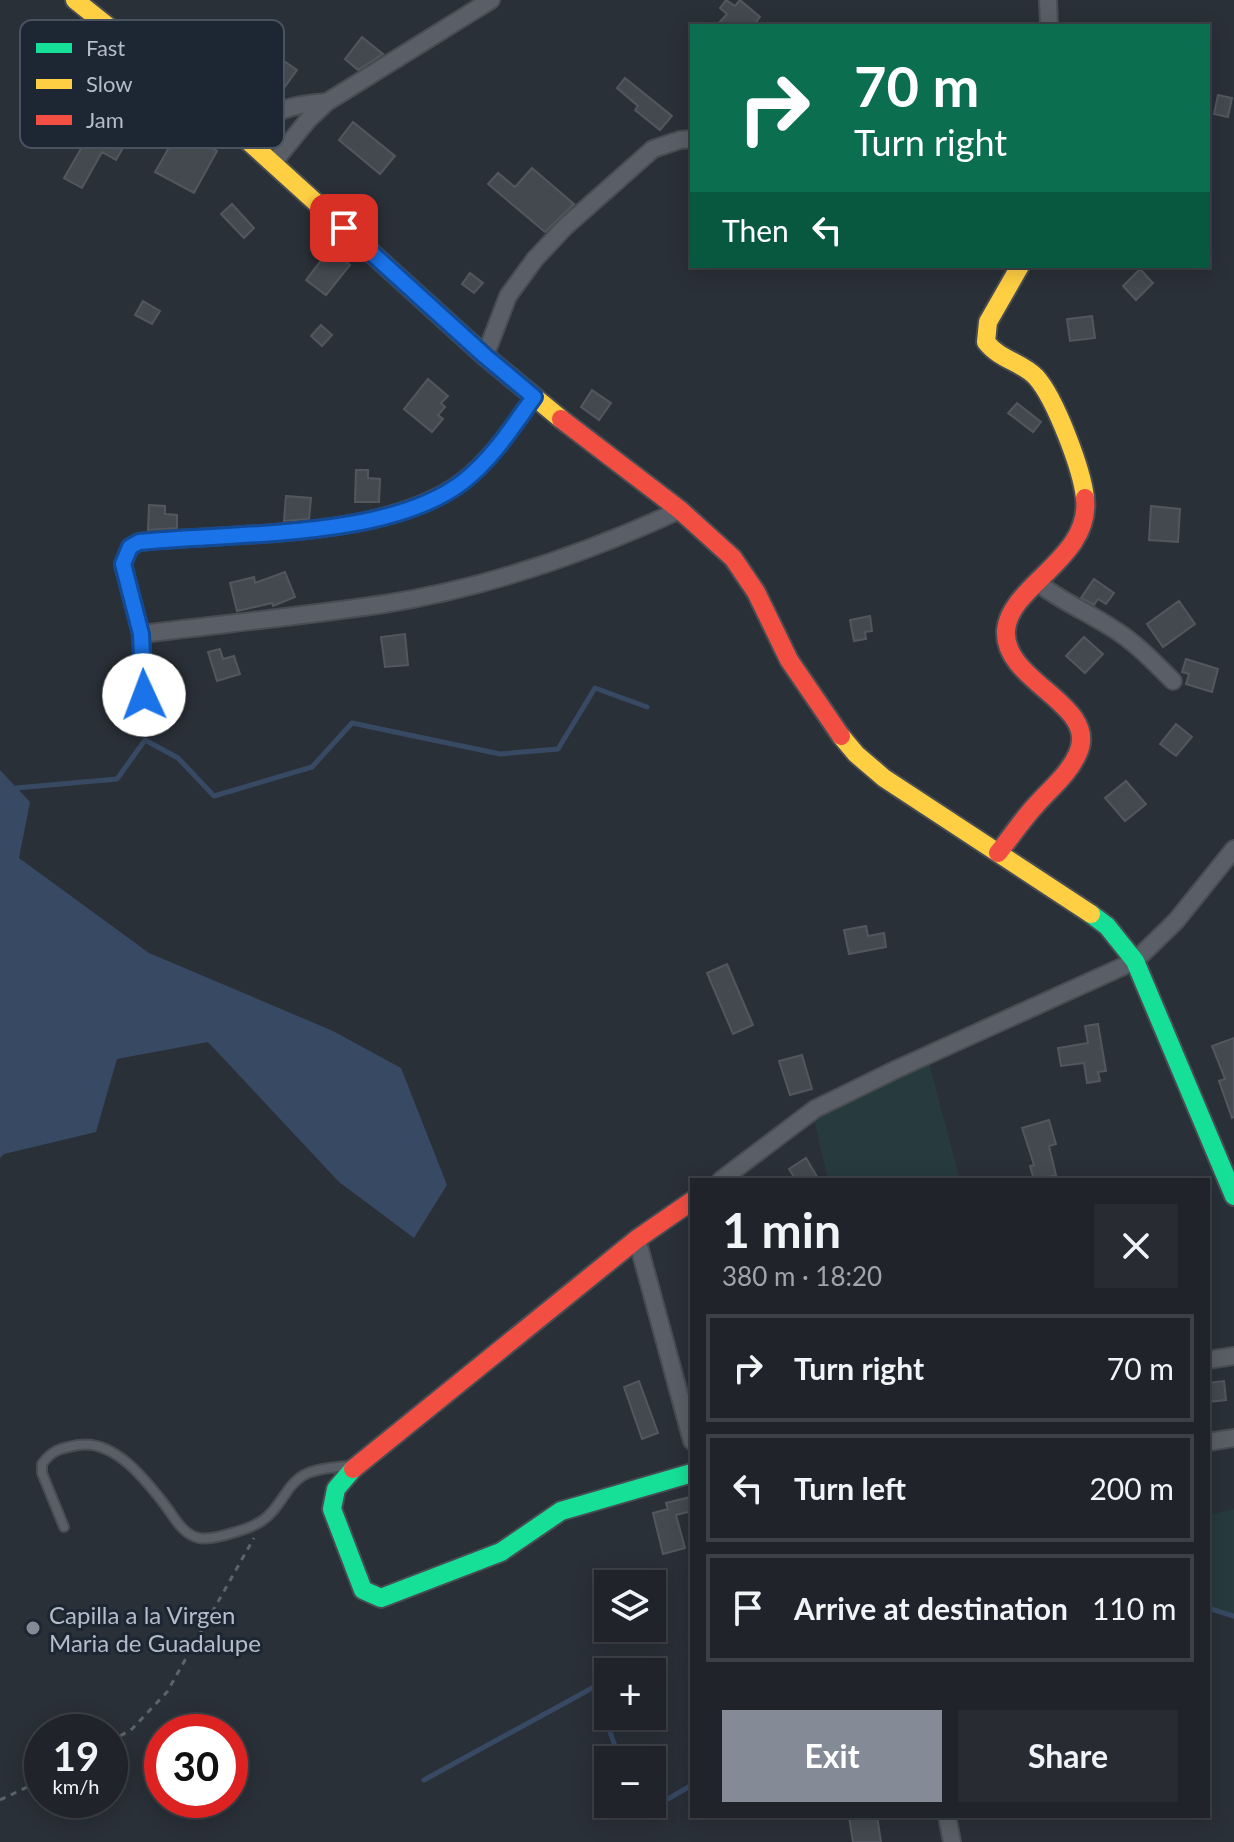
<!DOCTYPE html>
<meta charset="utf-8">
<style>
body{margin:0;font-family:Lato,sans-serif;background:#282c32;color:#f1f3f6;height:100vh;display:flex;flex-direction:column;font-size:30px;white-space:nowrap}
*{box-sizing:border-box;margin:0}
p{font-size:26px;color:#a2a4a8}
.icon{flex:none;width:44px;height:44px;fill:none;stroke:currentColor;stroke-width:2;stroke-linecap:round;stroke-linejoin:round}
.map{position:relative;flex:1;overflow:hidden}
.side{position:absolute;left:690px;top:1178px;width:520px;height:640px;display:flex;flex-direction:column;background:#20242a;border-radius:0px;box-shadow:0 4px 20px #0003,0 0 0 2px #3d4147}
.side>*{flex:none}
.banner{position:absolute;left:690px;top:24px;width:520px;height:244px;border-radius:0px;box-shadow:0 4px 20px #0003,0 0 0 2px #3d4147;background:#0b6e4f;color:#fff;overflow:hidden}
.fabs{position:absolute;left:594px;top:1570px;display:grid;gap:16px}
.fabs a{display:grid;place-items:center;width:72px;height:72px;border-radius:0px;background:#20242a;box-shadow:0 4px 20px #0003,0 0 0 2px #3d4147;font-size:40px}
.speed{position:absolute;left:24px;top:1714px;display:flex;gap:16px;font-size:40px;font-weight:700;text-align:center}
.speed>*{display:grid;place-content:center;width:104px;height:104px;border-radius:50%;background:#20242a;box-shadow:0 4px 20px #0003,0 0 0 2px #3d4147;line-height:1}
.speed small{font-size:20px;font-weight:400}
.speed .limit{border:12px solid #d22;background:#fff;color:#111}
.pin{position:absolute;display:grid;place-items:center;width:68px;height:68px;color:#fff;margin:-34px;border-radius:16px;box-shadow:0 4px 12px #0006}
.me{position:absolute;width:88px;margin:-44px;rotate:358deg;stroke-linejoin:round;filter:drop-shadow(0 0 6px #0008)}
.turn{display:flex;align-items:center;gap:28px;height:168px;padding:0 32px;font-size:36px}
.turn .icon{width:104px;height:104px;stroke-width:2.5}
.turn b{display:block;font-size:56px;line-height:68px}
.then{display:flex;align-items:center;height:76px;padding:0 32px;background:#0003;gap:16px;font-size:30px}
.round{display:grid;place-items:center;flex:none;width:84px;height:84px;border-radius:0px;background:#282c32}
.summary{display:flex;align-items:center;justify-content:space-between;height:136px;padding:0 32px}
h1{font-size:48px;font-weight:700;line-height:60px}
.button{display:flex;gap:16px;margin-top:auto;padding:16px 32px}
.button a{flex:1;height:92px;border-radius:0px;background:#848b96;color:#fff;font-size:32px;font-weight:700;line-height:92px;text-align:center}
.button a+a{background:#282c32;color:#f1f3f6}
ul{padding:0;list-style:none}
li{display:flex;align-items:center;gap:24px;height:108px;margin:0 16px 12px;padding:0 16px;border:4px solid #3d4147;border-radius:0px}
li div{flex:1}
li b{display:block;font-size:30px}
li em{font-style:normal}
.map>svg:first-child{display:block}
.green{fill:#273a3e}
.water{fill:#384963}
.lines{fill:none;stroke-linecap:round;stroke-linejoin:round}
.stream{stroke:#384963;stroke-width:5}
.building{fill:#444950;stroke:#52575f;stroke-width:2}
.lane-casing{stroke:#484c53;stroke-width:12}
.street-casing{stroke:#484c53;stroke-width:20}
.fast-casing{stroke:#484c53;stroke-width:22}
.slow-casing{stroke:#484c53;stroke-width:22}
.jam-casing{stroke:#484c53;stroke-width:22}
.path{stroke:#5d636a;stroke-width:3;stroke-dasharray:6 6;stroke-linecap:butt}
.lane{stroke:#5a5e66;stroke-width:8}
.street{stroke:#5a5e66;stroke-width:16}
.fast{stroke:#16e098;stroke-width:18}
.slow{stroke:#ffcf43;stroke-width:18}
.jam{stroke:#f24e42;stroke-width:18}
.route-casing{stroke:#114b97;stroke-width:20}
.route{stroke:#1a73e8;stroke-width:14}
.poi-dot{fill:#848b96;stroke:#1d2633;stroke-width:3}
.labels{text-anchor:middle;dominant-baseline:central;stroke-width:6;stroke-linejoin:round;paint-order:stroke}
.poi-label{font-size:24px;fill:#b4bcc9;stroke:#1d2633;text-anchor:start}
.key{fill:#1d2633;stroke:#4a5360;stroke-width:2}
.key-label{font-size:22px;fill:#b4bcc9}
</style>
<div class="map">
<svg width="1234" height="1842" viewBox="0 0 1234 1842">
<rect width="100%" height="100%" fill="#2a3038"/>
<path class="green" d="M929,1063L960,1180H828L814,1119Z
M1234,1509V1616L1208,1605V1515Z"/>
<path class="water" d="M0,770L30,802L19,858L149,953L333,1031L401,1068L447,1185L414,1238L339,1182L208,1042L117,1059L96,1132L4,1154L0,1158Z"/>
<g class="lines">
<path class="stream" d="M16,788L117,779L145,740L178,758L214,796L312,767L352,723L500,754L558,749L595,688L647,707
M1208,1608L1234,1616
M424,1780L594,1687L620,1760
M636,1804L640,1815L692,1785"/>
</g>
<path class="building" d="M726,0L735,6L740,0L760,17L753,26H716L727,14L720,8Z
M362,37L383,54L358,70L345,59Z
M266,56L280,66L284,61L297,70L273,103L246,84Z
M625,78L672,116L660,130L635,110L638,106L617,88Z
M1218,95L1232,98L1228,117L1214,114Z
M108,102L139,120L116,160L102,152L82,188L64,178Z
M353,122L395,156L380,174L339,140Z
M179,130L217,151L194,193L155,172Z
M532,168L574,204L545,232L488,184L498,173L515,187Z
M232,204L254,228L244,238L221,214Z
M330,249L350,265L326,295L306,280Z
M1140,269L1153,283L1136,300L1123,286Z
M470,273L483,283L474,293L462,284Z
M143,301L160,311L152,324L135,315Z
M1092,316L1095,338L1070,341L1067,319Z
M321,325L332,335L322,346L311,336Z
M428,379L448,396L441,403L445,407L438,415L443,419L432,432L404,409Z
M592,390L611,403L599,420L581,407Z
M1017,403L1041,422L1033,432L1008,413Z
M356,470H368V478L380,479L379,502H355Z
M286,496L311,498L309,519L284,521Z
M149,505L165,506V514L177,515V528L148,530Z
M1151,506L1180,509L1178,542L1149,540Z
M285,572L295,597L273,606L272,603L237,611L230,583L254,577L255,583Z
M1094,579L1114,593L1106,604L1098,599L1094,605L1081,598Z
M1179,601L1195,624L1163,647L1147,624Z
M870,616L872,631L865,632L866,639L854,641L850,620Z
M405,634L408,665L385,667L381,637Z
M1084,637L1103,654L1085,673L1066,656Z
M220,649L223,659L234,656L240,674L217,681L208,652Z
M1186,659L1218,669L1212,692L1186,684L1189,674L1182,672Z
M1176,724L1192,737L1176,756L1160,744Z
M1126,781L1146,804L1125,821L1105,798Z
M866,926L868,936L884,933L886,947L849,954L844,930Z
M727,964L753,1025L733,1034L707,973Z
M1098,1024L1106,1071L1098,1072L1100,1081L1087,1083L1084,1063L1061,1066L1058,1048L1088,1043L1085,1026Z
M1234,1038V1117L1232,1118L1219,1081L1225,1079L1212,1046Z
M802,1055L812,1089L790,1095L779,1061Z
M1049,1120L1056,1144L1049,1146L1056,1175L1034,1180L1030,1166L1034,1165L1022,1128Z
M806,1158L819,1180H796L789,1169Z
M639,1381L658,1433L642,1439L624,1387Z
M1224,1381L1226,1400L1208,1402V1383Z
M690,1497L692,1511L676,1515L685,1548L663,1554L653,1513L668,1509L666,1503Z
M877,1816L881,1842H853L849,1817Z"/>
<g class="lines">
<g class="lane-casing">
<path id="lane" d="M64,1527L42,1473V1464C52,1450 61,1448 78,1445C114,1439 145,1479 165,1505C174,1517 183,1535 199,1538C211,1541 253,1528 263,1520C280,1509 286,1485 304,1475C316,1468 333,1468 346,1466"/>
</g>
<g class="street-casing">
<path id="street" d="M1048,0L1049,26
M245,138C275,110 285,105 327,102
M273,163L308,120L327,102L491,0
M485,356L508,296L535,259L565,227L653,149L680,140L692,139
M1038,583C1061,601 1087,612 1112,628C1135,642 1154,662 1173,681
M141,634C222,624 304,616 384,604C486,588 587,553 680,510
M144,695L141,634L123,564L130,547L139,542L159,540C248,533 390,537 463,481C492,459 513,426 534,397
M721,1180L815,1109L897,1069L1135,961L1176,921L1234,849
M637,1239L692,1441
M1208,1360L1234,1356
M1208,1442L1234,1438
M947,1816L952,1842"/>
</g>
<g class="fast-casing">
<path id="fast" d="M1091,914L1107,926L1135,961L1234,1196
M353,1469L336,1489L332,1509L363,1590L381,1598L501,1552L561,1511L692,1473"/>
</g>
<g class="slow-casing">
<path id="slow" d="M75,0L225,120L485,356L561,419
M1020,266L988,322L986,342C1000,360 1022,362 1036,377C1055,398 1082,469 1085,498
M841,736L856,754L884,778L1091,914"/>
</g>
<g class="jam-casing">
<path id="jam" d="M561,419L680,510L733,558L756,592L789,660L841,736
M998,853C1011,837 1022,820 1036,805C1051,788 1069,774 1078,753C1100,704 1002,682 1006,630C1010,585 1092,558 1085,498
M353,1469L637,1239L692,1201"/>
</g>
<path class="path" d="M110,1742L132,1729L167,1692L254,1538
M0,1800L42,1780"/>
<use href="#lane" class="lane"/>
<use href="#street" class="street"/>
<use href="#fast" class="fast"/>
<use href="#slow" class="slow"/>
<use href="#jam" class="jam"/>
</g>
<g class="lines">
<g class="route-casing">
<path id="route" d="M144,695L141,634L123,564L130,547L139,542C233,532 389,540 464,481C493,458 513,426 534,397L485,356L344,228"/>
</g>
<use href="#route" class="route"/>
</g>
<circle class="poi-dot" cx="33" cy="1628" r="8"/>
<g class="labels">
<g class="poi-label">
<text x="49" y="1614">Capilla a la Virgen<tspan x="49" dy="28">Maria de Guadalupe</tspan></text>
</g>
</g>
<rect x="20" y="20" width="264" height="128" rx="12" class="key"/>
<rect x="36" y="43" width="36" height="10" fill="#16e098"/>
<rect x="36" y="79" width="36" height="10" fill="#ffcf43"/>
<rect x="36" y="115" width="36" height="10" fill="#f24e42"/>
<g class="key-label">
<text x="86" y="56">Fast</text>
<text x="86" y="92">Slow</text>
<text x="86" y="128">Jam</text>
</g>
</svg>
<div class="fabs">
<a><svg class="icon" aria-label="layers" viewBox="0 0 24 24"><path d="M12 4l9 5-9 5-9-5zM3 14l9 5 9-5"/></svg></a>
<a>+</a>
<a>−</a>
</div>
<div class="speed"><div>19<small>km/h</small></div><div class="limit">30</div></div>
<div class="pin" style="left:344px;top:228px;background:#d93025"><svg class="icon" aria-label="arrive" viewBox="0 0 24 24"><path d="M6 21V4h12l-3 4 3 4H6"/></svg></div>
<svg class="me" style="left:144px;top:695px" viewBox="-20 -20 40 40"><circle r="19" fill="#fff"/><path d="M0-13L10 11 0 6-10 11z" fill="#1a73e8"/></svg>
<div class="banner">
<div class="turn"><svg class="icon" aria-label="right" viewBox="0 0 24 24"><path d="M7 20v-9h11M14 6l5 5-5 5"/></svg><div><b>70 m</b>Turn right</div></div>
<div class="then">Then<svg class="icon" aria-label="left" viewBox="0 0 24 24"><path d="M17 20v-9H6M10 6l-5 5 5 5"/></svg></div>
</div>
<section class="side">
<div class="summary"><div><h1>1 min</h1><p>380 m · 18:20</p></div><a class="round"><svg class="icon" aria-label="close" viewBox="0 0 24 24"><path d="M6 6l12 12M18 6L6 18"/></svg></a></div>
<ul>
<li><svg class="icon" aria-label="right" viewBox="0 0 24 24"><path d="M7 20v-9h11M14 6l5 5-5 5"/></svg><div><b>Turn right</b></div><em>70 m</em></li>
<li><svg class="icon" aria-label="left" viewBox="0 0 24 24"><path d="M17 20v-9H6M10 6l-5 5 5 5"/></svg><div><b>Turn left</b></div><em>200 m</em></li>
<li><svg class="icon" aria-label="arrive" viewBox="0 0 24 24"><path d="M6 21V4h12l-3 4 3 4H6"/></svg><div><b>Arrive at destination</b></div><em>110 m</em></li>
</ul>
<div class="button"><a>Exit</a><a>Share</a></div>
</section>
</div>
